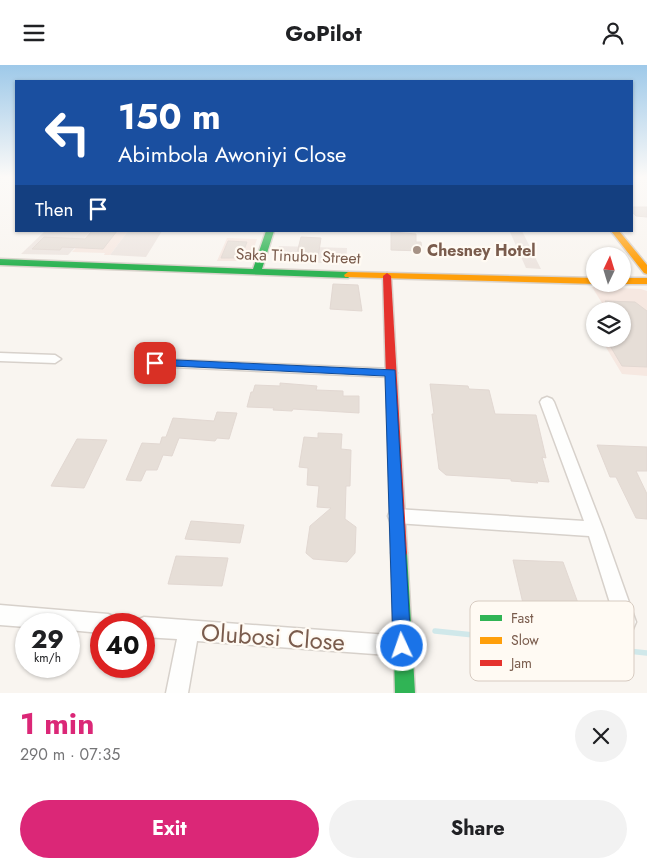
<!DOCTYPE html>
<meta charset="utf-8">
<style>
body{margin:0;font-family:Jost,sans-serif;background:#f2f2f2;color:#202124;height:100vh;display:flex;flex-direction:column;font-size:19px;white-space:nowrap}
*{box-sizing:border-box;margin:0}
p{font-size:16px;color:#757577}
.icon{flex:none;width:28px;height:28px;fill:none;stroke:currentColor;stroke-width:2;stroke-linecap:round;stroke-linejoin:round}
.map{position:relative;height:628px;overflow:hidden}
.panel{display:flex;flex-direction:column;background:#fff;flex:1}
.panel>*{flex:none}
.guide{position:absolute;left:15px;top:15px;width:618px;height:152px;border-radius:0px;box-shadow:0 1px 4px #0004;background:#1a4fa0;color:#fff;overflow:hidden}
.needle{width:32px;rotate:4deg}
.controls{position:absolute;left:586px;top:182px;display:grid;gap:10px}
.controls a{display:grid;place-items:center;width:45px;height:45px;border-radius:50%;background:#fff;box-shadow:0 1px 4px #0004;font-size:25px}
.speed{position:absolute;left:15px;top:548px;display:flex;gap:10px;font-size:25px;font-weight:700;text-align:center}
.speed>*{display:grid;place-content:center;width:65px;height:65px;border-radius:50%;background:#fff;box-shadow:0 1px 4px #0004;line-height:1}
.speed small{font-size:12px;font-weight:400}
.speed .limit{border:8px solid #d22;background:#fff;color:#111}
.pin{position:absolute;display:grid;place-items:center;width:42px;height:42px;color:#fff;margin:-21px;border-radius:10px;box-shadow:0 2px 8px #0006}
.me{position:absolute;width:55px;margin:-28px;rotate:357deg;stroke-linejoin:round;filter:drop-shadow(0 0 4px #0008)}
.turn{display:flex;align-items:center;gap:18px;height:105px;padding:0 20px;font-size:22px}
.turn .icon{width:65px;height:65px;stroke-width:2.5}
.turn b{display:block;font-size:35px;line-height:42px}
.then{display:flex;align-items:center;height:48px;padding:0 20px;background:#0003;gap:10px;font-size:19px}
.round{display:grid;place-items:center;flex:none;width:52px;height:52px;border-radius:26px;background:#f2f2f2}
.headline{display:flex;align-items:center;justify-content:space-between;height:85px;padding:0 20px}
h1{font-size:30px;font-weight:700;line-height:38px;color:#db2777}
.primary-button{display:flex;gap:10px;margin-top:auto;padding:10px 20px}
.primary-button a{flex:1;height:58px;border-radius:30px;background:#db2777;color:#fff;font-size:20px;font-weight:700;line-height:58px;text-align:center}
.primary-button a+a{background:#f2f2f2;color:#202124}
header{display:flex;justify-content:space-between;align-items:center;height:65px;padding:0 20px;background:#fff;font-size:22px;font-weight:700}
.map>svg:first-child{display:block}
.commercial{fill:#f6e8e1}
.industrial{fill:#ede5e0}
.lines{fill:none;stroke-linecap:round;stroke-linejoin:round}
.stream-far1{stroke:#d0e8ea;stroke-width:2.5}
.stream{stroke:#d0e8ea;stroke-width:5.5}
.building{fill:#e6ded7;stroke:#e2d8d2}
.street-casing{stroke:#d7d1cb;stroke-width:3}
.fast-casing{stroke:#d9d2cb;stroke-width:3}
.slow-casing{stroke:#d9d2cb;stroke-width:3}
.jam-casing{stroke:#d9d2cb;stroke-width:3}
.street{fill:#fefefd;fill-rule:evenodd}
.fast{fill:#30b455;fill-rule:evenodd}
.slow{fill:#ff9f0a;fill-rule:evenodd}
.jam{fill:#e5322d;fill-rule:evenodd}
.route{fill:#1a73e8;stroke:#114b97}
.poi-dot{fill:#a69286;stroke:#fffaf3;stroke-width:2}
.labels{text-anchor:middle;dominant-baseline:central;stroke-width:4.5;stroke-linejoin:round;paint-order:stroke}
.far-poi-label{font-size:16px;font-weight:bold;fill:#7a5c4d;stroke:#fffaf3;text-anchor:start}
.far-street-label{font-size:16px;fill:#7a5c4d;stroke:#fffaf3}
.near-street-label{font-size:24px;fill:#7a5c4d;stroke:#fffaf3}
.key{fill:#fffaf3;stroke:#d7cbc1;stroke-width:1}
.key-label{font-size:14px;fill:#7a5c4d}
</style>
<header><svg class="icon" aria-label="menu" viewBox="0 0 24 24"><path d="M4 6h16M4 12h16M4 18h16"/></svg>GoPilot<svg class="icon" aria-label="person" viewBox="0 0 24 24"><circle cx="12" cy="8" r="4"/><path d="M4 21q1-7 8-7t8 7"/></svg></header>
<div class="map">
<svg width="647" height="628" viewBox="0 0 647 628">
<rect width="100%" height="100%" fill="#f9f5f0"/>
<path class="commercial" d="M91,166H128L110,190H104L105,188L72,187Z
M227,173L257,174L251,192L240,196H217Z
M592,222L641,224L647,226V311L622,309L601,274H622V246H607Z"/>
<path class="industrial" d="M45,166H91L68,190L21,189Z
M128,166H162L146,192L110,190Z
M486,166H522L541,204L526,203L510,167Z
M279,181L347,183L346,199L278,196L275,194Z"/>
<g class="lines">
<path class="stream-far1" d="M0,114L2,112"/>
<path class="stream" d="M435,566L647,588"/>
</g>
<path class="building" d="M631,142H647V152L636,151L631,146Z
M92,166H117L103,184L62,182L60,185L32,184L44,172L85,174Z
M391,167L416,169V177H421L422,186L391,185Z
M301,172L321,173L318,193L296,192Z
M228,176L247,177L241,193H221Z
M333,219L358,220L362,246L330,244Z
M605,236L635,237L647,246V302L622,301L606,274H622V246H612Z
M280,318L317,321L316,325L343,326V331H359V348L293,344L292,346L273,345L274,343L247,342L251,327H253L255,320L280,321Z
M430,319L468,321L469,324L489,325L495,349L536,350L546,393L542,392L549,417L536,416L538,418L511,416V414L446,410L439,404L432,349H434Z
M217,347L237,348L229,374L217,373L215,376L179,373L172,391L163,390L157,405H146L141,416L126,415L142,378L160,379L162,372H166L173,353L214,356Z
M318,368L342,369L341,384L351,385L350,421H346L345,454L356,462L355,488L347,497L313,494L306,488L310,461L331,443L317,442L319,421L307,420L308,403L299,402L304,372L318,373Z
M77,374L107,375L84,423L51,421Z
M597,380L647,382V406H636L647,429V454L636,453L616,412H610Z
M191,456L244,460L240,478L185,474Z
M176,491L228,493L222,521L168,519Z
M513,495L563,497L586,560H528Z"/>
<g class="lines">
<g class="street-casing">
<path id="street" d="M0,288L55,290L61,294L55,298L0,296Z
M155,294L391,304L397,308L391,312L151,301L149,298Z
M547,332L552,334L554,337L603,464L636,557L633,564L626,567L619,564L616,557L589,471L396,458L390,456L388,451L390,446L396,444L584,456L540,337L542,334Z
M0,540L108,549L115,552L118,559H101V568L69,565V559H26V562L0,560Z
M144,552L402,571L409,574L412,581L409,588L402,591L197,576L188,628H166L177,574L144,572V559H136L137,555Z"/>
</g>
<g class="fast-casing">
<path id="fast" d="M266,166H274L262,204L348,207L352,210L348,213L0,200V194L253,204Z
M399,481L405,483L407,488L415,628H395L391,488L393,483Z"/>
</g>
<g class="slow-casing">
<path id="slow" d="M611,166H619L647,200V209L644,208Z
M348,207L595,213V219L345,212L344,210Z
M622,213H647V219H622Z"/>
</g>
<g class="jam-casing">
<path id="jam" d="M387,208L391,211L407,488L405,493L399,495L393,493L391,488L383,211Z"/>
</g>
<use href="#street" class="street"/>
<use href="#fast" class="fast"/>
<use href="#slow" class="slow"/>
<use href="#jam" class="jam"/>
</g>
<linearGradient id="sky" x2="0" y2="1"><stop stop-color="#9ec9e9"/><stop offset="0.56" stop-color="#fcfaf8"/><stop offset="1" stop-color="#fcfaf8" stop-opacity="0"/></linearGradient>
<rect width="647" height="200" fill="url(#sky)"/>
<path class="route" d="M155,294L395,305L411,581L408,588L402,590L395,588L393,581L385,311L151,300L149,298Z"/>
<circle class="poi-dot" cx="417" cy="185" r="5"/>
<g class="labels">
<g class="far-poi-label">
<text x="427" y="185">Chesney Hotel</text>
</g>
<g class="far-street-label">
<text transform="translate(298 191) rotate(2)">Saka Tinubu Street</text>
</g>
<g class="near-street-label">
<text transform="translate(273 572) rotate(4)">Olubosi Close</text>
</g>
</g>
<rect x="470" y="536" width="164" height="80" rx="8" class="key"/>
<rect x="480" y="550" width="22" height="6" fill="#30b455"/>
<rect x="480" y="572" width="22" height="7" fill="#ff9f0a"/>
<rect x="480" y="595" width="22" height="6" fill="#e5322d"/>
<g class="key-label">
<text x="511" y="558">Fast</text>
<text x="511" y="580">Slow</text>
<text x="511" y="603">Jam</text>
</g>
</svg>
<div class="controls">
<a><svg class="needle" viewBox="-14 -14 28 28"><path d="M0-13l5 13h-10z" fill="#e53935"/><path d="M0 13l5-13h-10z" fill="#757577"/></svg></a>
<a><svg class="icon" aria-label="layers" viewBox="0 0 24 24"><path d="M12 4l9 5-9 5-9-5zM3 14l9 5 9-5"/></svg></a>
</div>
<div class="speed"><div>29<small>km/h</small></div><div class="limit">40</div></div>
<div class="pin" style="left:155px;top:298px;background:#d93025"><svg class="icon" aria-label="arrive" viewBox="0 0 24 24"><path d="M6 21V4h12l-3 4 3 4H6"/></svg></div>
<svg class="me" style="left:402px;top:581px" viewBox="-20 -20 40 40"><circle r="17" fill="#1a73e8" stroke="#fff" stroke-width="3"/><path d="M0-11L8 9 0 5-8 9z" fill="#fff"/></svg>
<div class="guide">
<div class="turn"><svg class="icon" aria-label="left" viewBox="0 0 24 24"><path d="M17 20v-9H6M10 6l-5 5 5 5"/></svg><div><b>150 m</b>Abimbola Awoniyi Close</div></div>
<div class="then">Then<svg class="icon" aria-label="arrive" viewBox="0 0 24 24"><path d="M6 21V4h12l-3 4 3 4H6"/></svg></div>
</div>
</div>
<section class="panel">
<div class="headline"><div><h1>1 min</h1><p>290 m · 07:35</p></div><a class="round"><svg class="icon" aria-label="close" viewBox="0 0 24 24"><path d="M6 6l12 12M18 6L6 18"/></svg></a></div>
<div class="primary-button"><a>Exit</a><a>Share</a></div>
</section>
